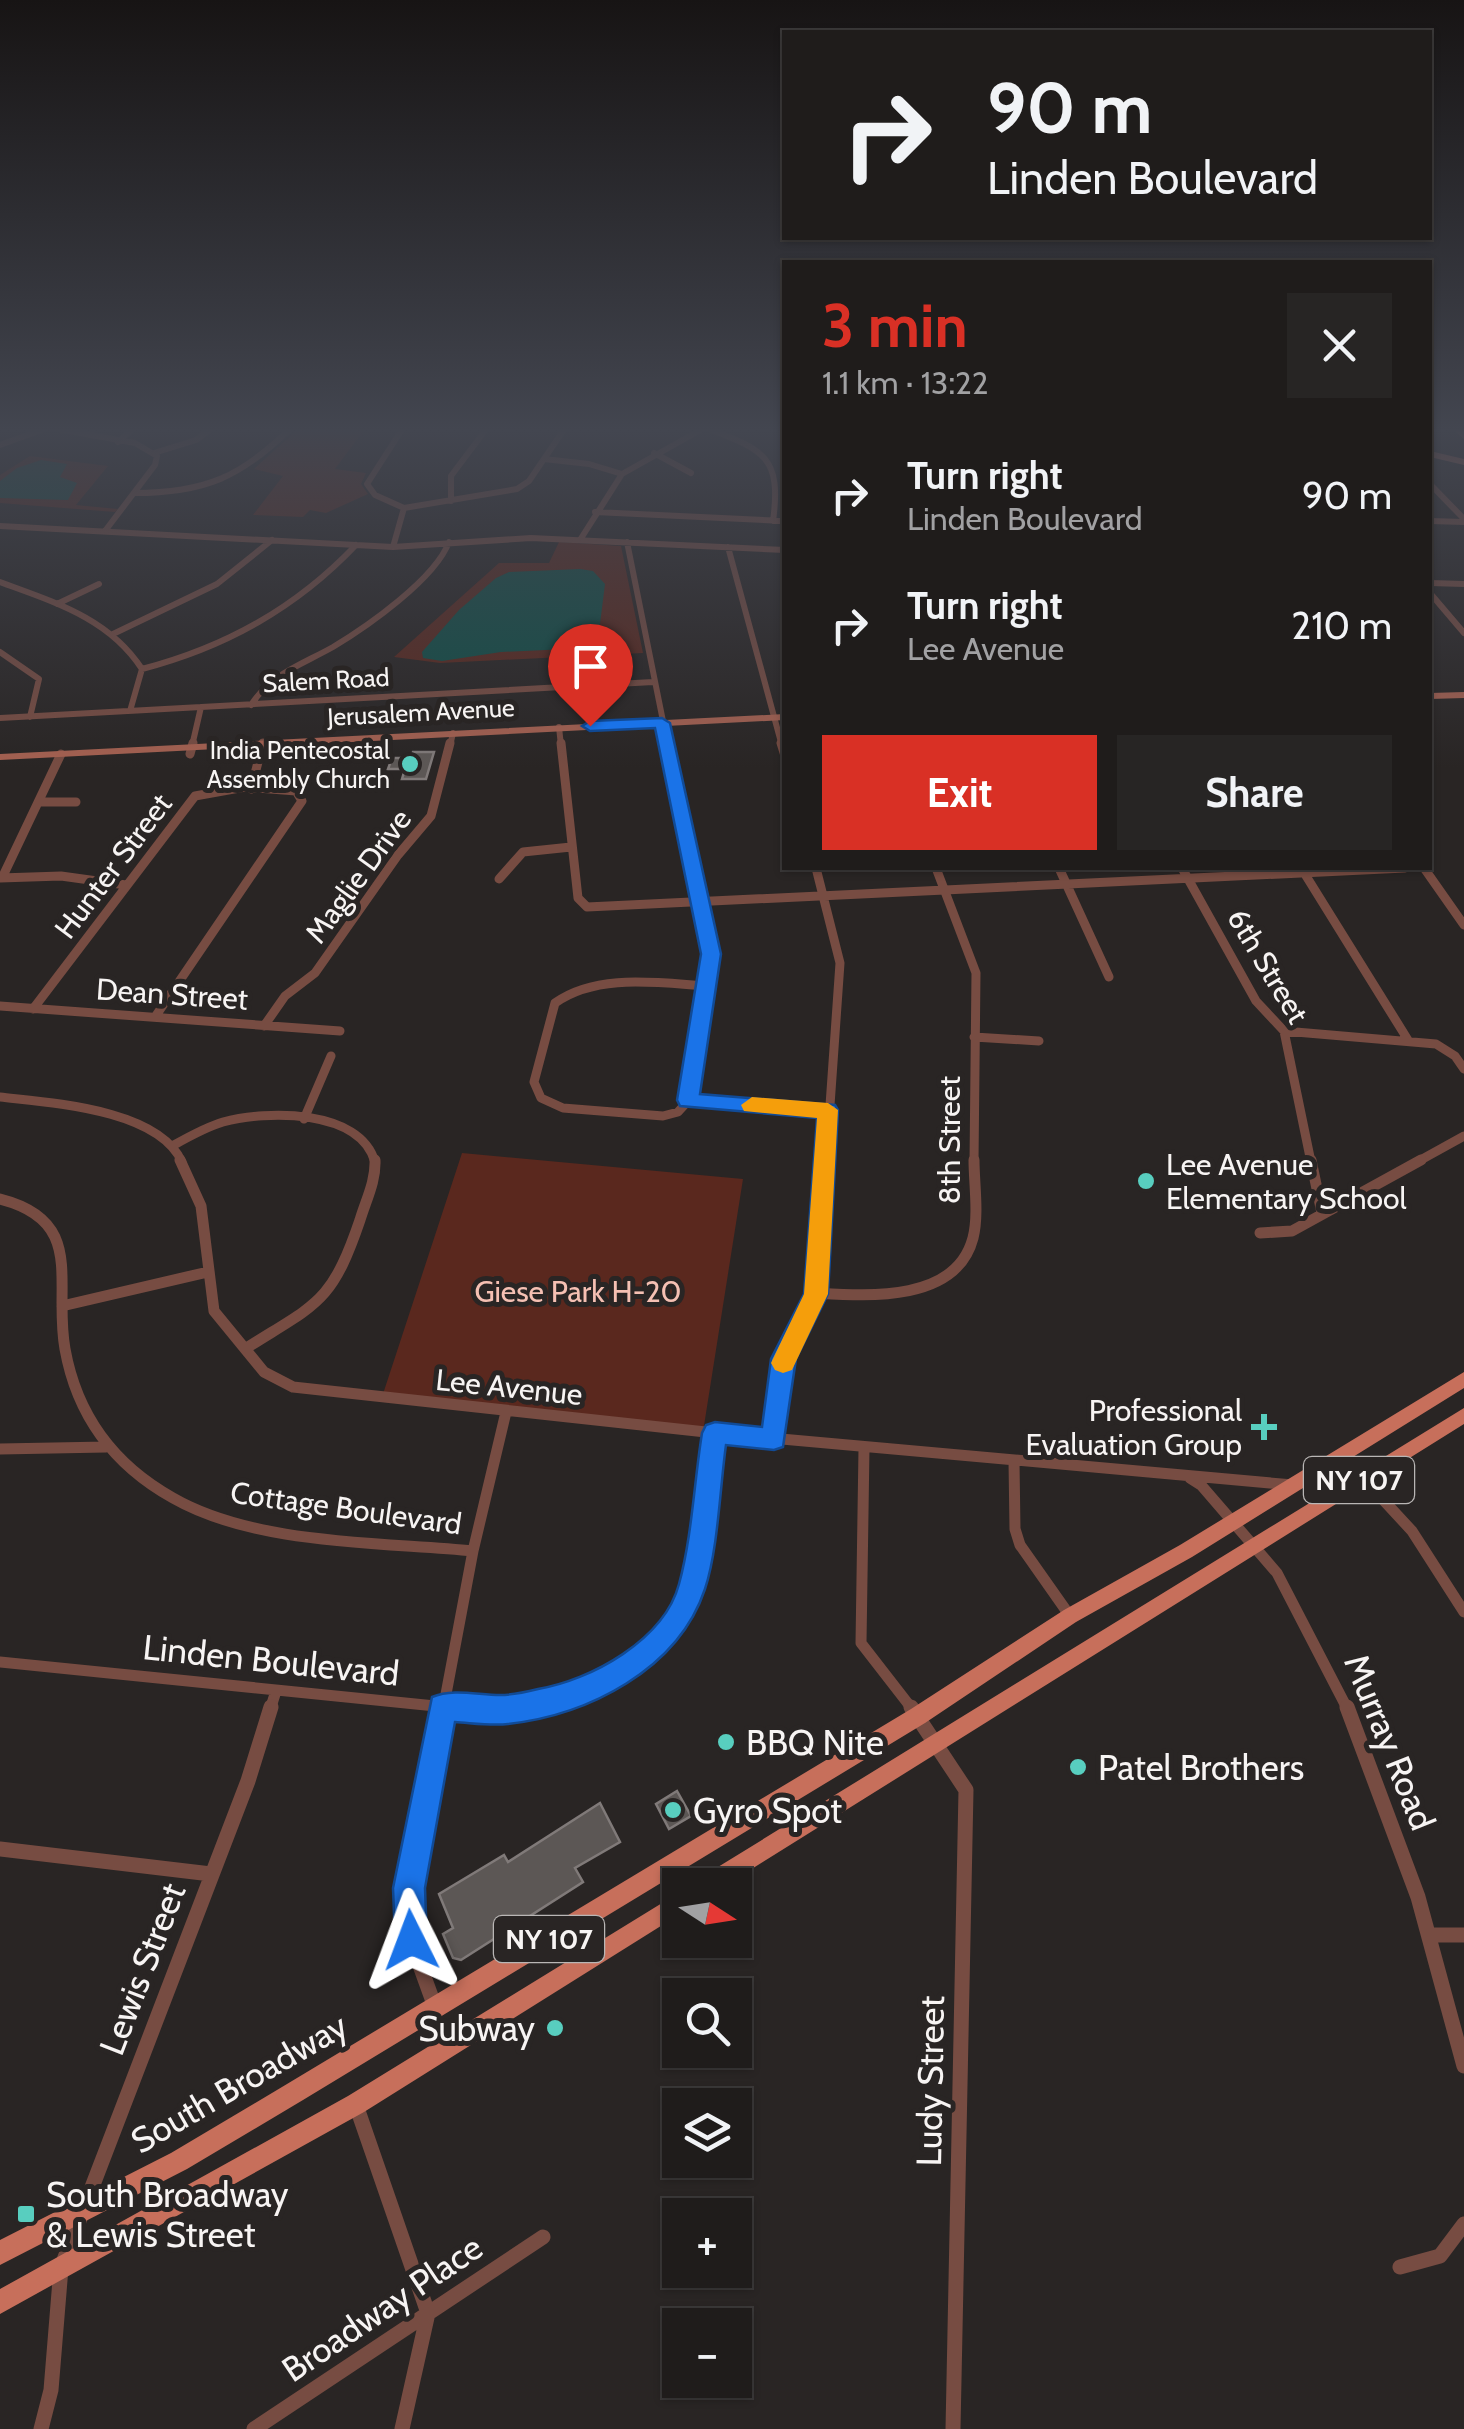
<!DOCTYPE html>
<meta charset="utf-8">
<style>
body{margin:0;font-family:Cabin,sans-serif;background:#272524;color:#f1f3f6;height:100vh;display:flex;flex-direction:column;font-size:38px;white-space:nowrap}
*{box-sizing:border-box;margin:0}
p{font-size:32px;color:#a1a1a3}
.icon{flex:none;width:55px;height:55px;fill:none;stroke:currentColor;stroke-width:2;stroke-linecap:round;stroke-linejoin:round}
.map{position:relative;flex:1;overflow:hidden}
.drawer{position:absolute;left:782px;top:260px;width:650px;height:610px;display:flex;flex-direction:column;background:#1f1c1b;border-radius:0px;box-shadow:0 2px 8px #0004,0 0 0 2px #3c3a3a}
.drawer>*{flex:none}
.hud{position:absolute;left:782px;top:30px;width:650px;height:210px;border-radius:0px;box-shadow:0 2px 8px #0004,0 0 0 2px #3c3a3a;background:#1f1c1b;color:#f1f3f6;overflow:hidden}
.needle{width:65px;rotate:102deg}
.controls{position:absolute;left:662px;top:1868px;display:grid;gap:20px}
.controls a{display:grid;place-items:center;width:90px;height:90px;border-radius:0px;background:#1f1c1b;box-shadow:0 2px 8px #0004,0 0 0 2px #3c3a3a;font-size:50px}
.pin{position:absolute;display:grid;place-items:center;width:85px;height:85px;color:#fff;margin:-102px -42px;border-radius:50% 50% 50% 0;rotate:-45deg;box-shadow:0 0 10px #0007}
.pin .icon{rotate:45deg}
.me{position:absolute;width:110px;margin:-55px;rotate:357deg;stroke-linejoin:round;filter:drop-shadow(0 0 8px #0008)}
.turn{display:flex;align-items:center;gap:35px;height:210px;padding:0 40px;font-size:45px}
.turn .icon{width:130px;height:130px;stroke-width:2.5}
.turn b{display:block;font-size:70px;line-height:85px}
.round{display:grid;place-items:center;flex:none;width:105px;height:105px;border-radius:0px;background:#272524}
.headline{display:flex;align-items:center;justify-content:space-between;height:170px;padding:0 40px}
h1{font-size:60px;font-weight:700;line-height:75px;color:#d93025}
.action{display:flex;gap:20px;margin-top:auto;padding:20px 40px}
.action a{flex:1;height:115px;border-radius:0px;background:#d93025;color:#fff;font-size:40px;font-weight:700;line-height:115px;text-align:center}
.action a+a{background:#272524;color:#f1f3f6}
ul{padding:0;list-style:none}
li{display:flex;align-items:center;gap:30px;height:130px;padding:0 40px}
li div{flex:1}
li b{display:block;font-size:38px}
li em{font-style:normal}
.map>svg:first-child{display:block}
.green{fill:#5a281e}
.water{fill:#104e47}
.building{fill:#5c5755;stroke:#807a79;stroke-width:2.5}
.lines{fill:none;stroke-linecap:round;stroke-linejoin:round}
.minor-far3{stroke:#774c42;stroke-width:6}
.minor-far2{stroke:#774c42;stroke-width:9}
.minor-far1{stroke:#774c42;stroke-width:11}
.minor{stroke:#774c42;stroke-width:15}
.secondary{fill:#a46050;fill-rule:evenodd}
.primary{fill:#c76f5b;fill-rule:evenodd}
.route{fill:#1a73e8;stroke:#114b97;stroke-width:2.5}
.slow{fill:#f59e0b}
.poi-dot{fill:#58cebf;stroke:#292524;stroke-width:4}
.labels{text-anchor:middle;dominant-baseline:central;stroke-width:10;stroke-linejoin:round;paint-order:stroke}
.far-street-label{font-size:25px;fill:#f7f4f3;stroke:#292524}
.far-poi-label{font-size:25px;fill:#f7f4f3;stroke:#292524;text-anchor:end}
.shield{fill:#292524;stroke:#b9b6b5;stroke-width:2.5}
.shield-label{font-size:28px;font-weight:bold;fill:#f7f4f3}
.street-label{font-size:30px;fill:#f7f4f3;stroke:#292524}
.poi-label{font-size:30px;fill:#f7f4f3;stroke:#292524;text-anchor:start}
.park-label{font-size:30px;fill:#f5c0b3;stroke:#292524}
.near-street-label{font-size:35px;fill:#f7f4f3;stroke:#292524}
.near-poi-label{font-size:35px;fill:#f7f4f3;stroke:#292524;text-anchor:start}
</style>
<div class="map">
<svg width="1464" height="2429" viewBox="0 0 1464 2429">
<rect width="100%" height="100%" fill="#292524"/>
<path class="green" d="M299,428L364,430L335,469L366,473L361,484L368,494L326,513L310,510L303,517L253,515L283,476L254,469Z
M30,456L108,466L76,505L118,509L115,512L0,503V475Z
M559,542L621,546L643,653L440,663L394,657L499,563H549Z
M462,1153L743,1179L703,1432L382,1397Z"/>
<path class="water" d="M41,460L67,464L60,477L77,483L68,500L0,498V481L17,468Z
M580,569L593,571L605,584L598,640L589,648L501,652L442,661L423,658L422,652L459,610L496,578L509,572Z"/>
<path class="building" d="M413,752H434L426,779H402L405,769H388L392,758H411Z
M677,1791L691,1816L669,1829L656,1804Z
M600,1803L620,1842L575,1868L583,1882L461,1960L453,1958L443,1934L453,1928L439,1894L504,1855L508,1862Z"/>
<g class="lines">
<path class="minor-far3" d="M53,428L135,443L157,456L155,465L105,531
M707,428C763,450 782,456 773,521
M118,442L134,428
M0,445L47,428
M154,453L196,440L212,428
M654,453L691,473
M544,459L589,464L622,474
M1430,484L1464,519
M134,493C205,493 241,477 291,428
M451,501V476L487,428
M404,508L517,489L529,481L565,428
M595,512L785,521
M1430,521L1464,522
M0,526L393,547L531,538L785,550
M580,540L622,474L704,428
M627,542L668,746
M393,547L404,508L375,495L367,484L403,428
M728,547L782,746
M0,582C54,602 109,618 142,669L130,711
M1430,583L1464,584
M1430,593L1464,633
M57,604L99,584
M113,634L217,584L272,540
M0,652L39,679L30,717
M142,669C226,647 296,608 356,545
M251,705C271,674 301,665 333,647C368,626 435,579 449,542
M0,718L653,682
M559,727L561,746
M192,746L201,707
M450,746L453,733"/>
<path class="minor-far2" d="M561,743L578,898L587,907L1405,868
M668,743L711,954L688,1101
M781,743L785,756
M190,754L193,743
M251,789L263,743
M40,802H76
M816,868L840,963L826,1162
M936,868L976,973L974,1162
M1059,868L1109,977
M1182,868L1256,1001L1284,1031L1311,1162
M1424,868L1464,925
M1303,871L1408,1040
M0,878L61,876L126,885
M2,878L61,754
M499,879L523,852L571,847
M0,1006L340,1031
M33,1009L195,796L245,787L296,791L302,801L155,1017
M264,1026L285,996L315,973L398,855L431,816L450,743
M1284,1031L1436,1044L1455,1056L1464,1069
M974,1037L1039,1041
M0,1097C52,1103 158,1109 182,1162
M688,1101L678,1112L663,1116L563,1108L541,1098L534,1082L555,1003C597,973 658,983 707,986
M688,1101L828,1110
M304,1119L331,1056
M174,1145C190,1136 206,1127 223,1122C267,1110 360,1109 375,1162
M1417,1162L1464,1136"/>
<path class="minor-far1" d="M180,1160L201,1206L214,1311L264,1372L293,1387L715,1433L1293,1485
M1311,1160L1322,1213
M0,1199C87,1221 53,1283 65,1349C77,1416 114,1465 173,1498C255,1545 380,1542 473,1551
M1260,1233L1292,1231L1421,1160
M816,1293C866,1296 956,1303 973,1238C979,1215 974,1183 974,1160
M62,1306L208,1272
M245,1349C317,1303 331,1305 360,1220C366,1200 376,1181 375,1160
M774,1439L784,1359L816,1293L826,1160
M864,1448L861,1643L913,1710
M0,1449L106,1447
M1014,1462L1015,1529L1020,1545L1070,1616
M1190,1478L1201,1485L1277,1573L1348,1710
M1363,1478L1412,1531L1464,1612
M0,1662L475,1710
M270,1710L276,1691
M443,1710L473,1551L506,1412
M478,1710C566,1705 668,1674 695,1579C708,1532 709,1481 715,1433"/>
<path class="minor" d="M450,1707H514
M911,1707L966,1790L953,2429
M1347,1707L1418,1897L1464,2066
M0,1849L211,1874
M1430,1935H1464
M435,2007L414,1949L409,1888L443,1707
M356,2105L428,2313L402,2429
M1400,2267L1440,2256L1464,2224
M41,2429L51,2390L61,2268L248,1781L271,1707
M254,2429L543,2237"/>
<path class="secondary" d="M1464,692V698L1430,699V693Z
M785,714V720L0,760V754Z"/>
<path class="primary" d="M1451,428H1459L1464,432V439Z
M1430,451L1464,459V465L1430,457Z
M1464,1372V1388L1192,1557L1076,1622L925,1723L303,2100L187,2169L0,2265V2240L171,2153L287,2084L911,1709L1064,1610L1180,1545Z
M1464,1408V1424L726,1885H697L700,1878Z
M680,1892V1914L364,2112L0,2314V2289L348,2096Z"/>
</g>
<linearGradient id="sky" x2="0" y2="1"><stop stop-color="#171414"/><stop offset="0.56" stop-color="#434650"/><stop offset="1" stop-color="#434650" stop-opacity="0"/></linearGradient>
<rect width="1464" height="768" fill="url(#sky)"/>
<path class="route" d="M662,718L670,723L721,954L700,1094L835,1105L838,1110L828,1294L796,1359L783,1447L774,1450L726,1445C720,1488 718,1550 705,1589C678,1670 588,1715 508,1724C491,1726 472,1723 455,1722L425,1888L427,1940L423,1951L411,1956L400,1951L395,1940L393,1888L432,1697C453,1688 478,1695 500,1695C513,1695 526,1692 538,1689C591,1680 664,1640 679,1584C692,1536 694,1483 702,1433L706,1425L715,1422L762,1427L771,1359L804,1294L817,1118L680,1106L677,1100L701,954L655,728L590,731L582,726L590,721Z"/>
<path class="slow" d="M752,1097L828,1103L838,1110L828,1294L792,1370L783,1373L775,1370L771,1363L804,1294L817,1118L744,1111L741,1105Z"/>
<g class="poi-dot">
<circle cx="410" cy="764" r="10"/>
<circle cx="1146" cy="1181" r="10"/>
<path d="M1259 1412h10v10h10v10h-10v10h-10v-10h-10v-10h10z"/>
<circle cx="726" cy="1742" r="10"/>
<circle cx="1078" cy="1767" r="10"/>
<circle cx="673" cy="1810" r="10"/>
<circle cx="555" cy="2028" r="10"/>
<rect x="16" y="2204" width="20" height="20" rx="5"/>
</g>
<g class="labels">
<g class="far-street-label">
<text transform="translate(326 680) rotate(-3)">Salem Road</text>
<text transform="translate(421 712) rotate(-3)">Jerusalem Avenue</text>
</g>
<g class="far-poi-label">
<text x="390" y="750">India Pentecostal<tspan x="390" dy="29">Assembly Church</tspan></text>
</g>
<g class="shield">
<rect x="1304" y="1457" width="110" height="46" rx="8"/>
<rect x="494" y="1916" width="110" height="46" rx="8"/>
</g>
<g class="shield-label">
<text x="1359" y="1480">NY 107</text>
<text x="549" y="1939">NY 107</text>
</g>
<g class="street-label">
<text transform="translate(113 866) rotate(-53)">Hunter Street</text>
<text transform="translate(358 876) rotate(-54)">Maglie Drive</text>
<text transform="translate(1268 966) rotate(59)">6th Street</text>
<text transform="translate(172 994) rotate(4)">Dean Street</text>
<text transform="translate(949 1140) rotate(-90)">8th Street</text>
<text transform="translate(509 1387) rotate(6)">Lee Avenue</text>
<text transform="translate(346 1508) rotate(8)">Cottage Boulevard</text>
</g>
<g class="poi-label">
<text x="1166" y="1164">Lee Avenue<tspan x="1166" dy="34">Elementary School</tspan></text>
<text x="1242" y="1410" text-anchor="end">Professional<tspan x="1242" dy="34">Evaluation Group</tspan></text>
</g>
<g class="park-label">
<text x="578" y="1291">Giese Park H-20</text>
</g>
<g class="near-street-label">
<text transform="translate(271 1660) rotate(6)">Linden Boulevard</text>
<text transform="translate(1390 1742) rotate(68)">Murray Road</text>
<text transform="translate(142 1969) rotate(-69)">Lewis Street</text>
<text transform="translate(930 2081) rotate(-89)">Ludy Street</text>
<text transform="translate(239 2083) rotate(-30)">South Broadway</text>
<text transform="translate(382 2308) rotate(-34)">Broadway Place</text>
</g>
<g class="near-poi-label">
<text x="746" y="1742">BBQ Nite</text>
<text x="1098" y="1767">Patel Brothers</text>
<text x="693" y="1810">Gyro Spot</text>
<text x="535" y="2028" text-anchor="end">Subway</text>
<text x="46" y="2194">South Broadway<tspan x="46" dy="40">&amp; Lewis Street</tspan></text>
</g>
</g>
</svg>
<div class="controls">
<a><svg class="needle" viewBox="-14 -14 28 28"><path d="M0-13l5 13h-10z" fill="#e53935"/><path d="M0 13l5-13h-10z" fill="#a1a1a3"/></svg></a>
<a><svg class="icon" aria-label="search" viewBox="0 0 24 24"><circle cx="10" cy="10" r="6"/><path d="M15 15l6 6"/></svg></a>
<a><svg class="icon" aria-label="layers" viewBox="0 0 24 24"><path d="M12 4l9 5-9 5-9-5zM3 14l9 5 9-5"/></svg></a>
<a>+</a>
<a>−</a>
</div>
<div class="pin" style="left:590px;top:726px;background:#d93025"><svg class="icon" aria-label="arrive" viewBox="0 0 24 24"><path d="M6 21V4h12l-3 4 3 4H6"/></svg></div>
<svg class="me" style="left:411px;top:1940px" viewBox="-20 -20 40 40"><path d="M0-17L14 15 0 8-14 15z" fill="#1a73e8" stroke="#fff" stroke-width="4"/></svg>
<div class="hud">
<div class="turn"><svg class="icon" aria-label="right" viewBox="0 0 24 24"><path d="M7 20v-9h11M14 6l5 5-5 5"/></svg><div><b>90 m</b>Linden Boulevard</div></div>
</div>
<section class="drawer">
<div class="headline"><div><h1>3 min</h1><p>1.1 km · 13:22</p></div><a class="round"><svg class="icon" aria-label="close" viewBox="0 0 24 24"><path d="M6 6l12 12M18 6L6 18"/></svg></a></div>
<ul>
<li><svg class="icon" aria-label="right" viewBox="0 0 24 24"><path d="M7 20v-9h11M14 6l5 5-5 5"/></svg><div><b>Turn right</b><p>Linden Boulevard</p></div><em>90 m</em></li>
<li><svg class="icon" aria-label="right" viewBox="0 0 24 24"><path d="M7 20v-9h11M14 6l5 5-5 5"/></svg><div><b>Turn right</b><p>Lee Avenue</p></div><em>210 m</em></li>
</ul>
<div class="action"><a>Exit</a><a>Share</a></div>
</section>
</div>
